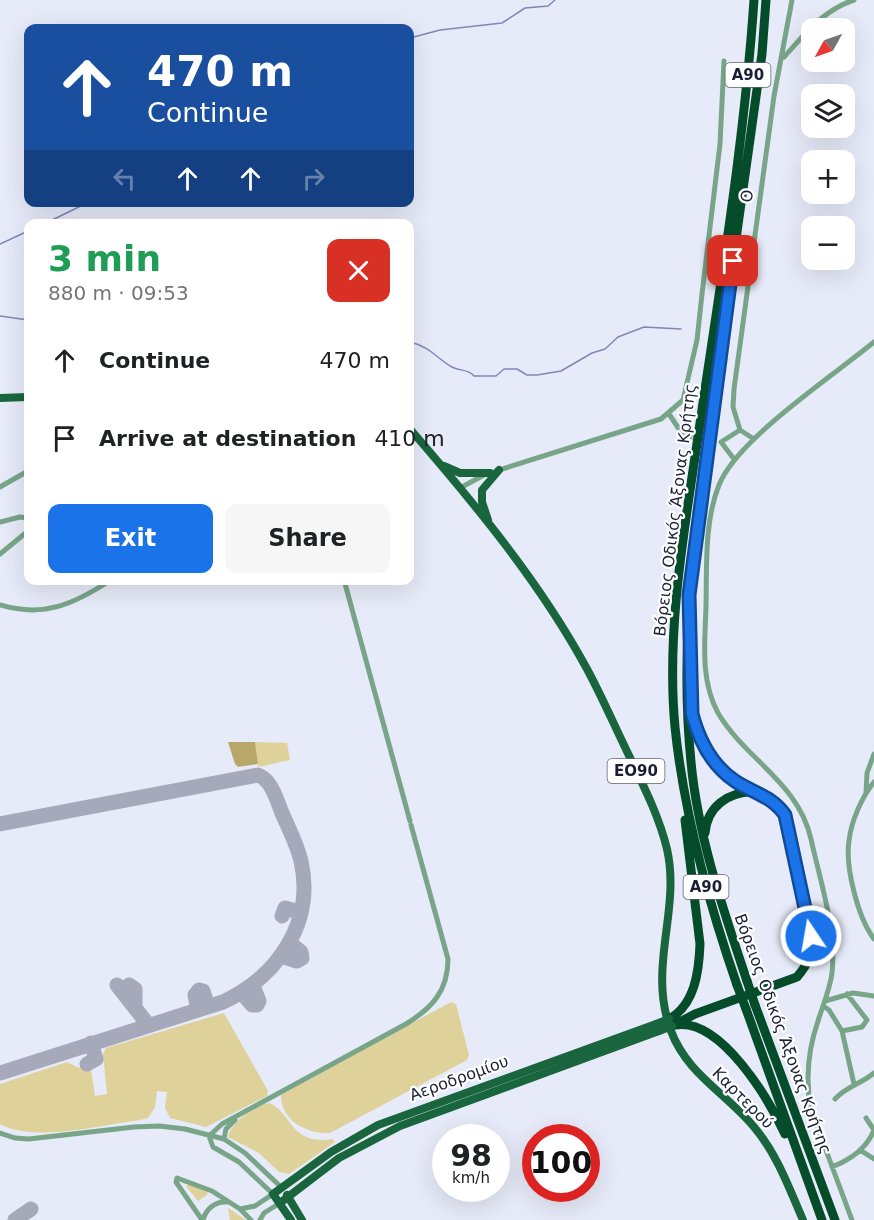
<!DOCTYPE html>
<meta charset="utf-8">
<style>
body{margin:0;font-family:"DejaVu Sans",sans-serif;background:#f6f6f6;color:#202124;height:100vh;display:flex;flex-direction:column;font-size:22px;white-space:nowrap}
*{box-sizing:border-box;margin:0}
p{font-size:20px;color:#757577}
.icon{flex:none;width:33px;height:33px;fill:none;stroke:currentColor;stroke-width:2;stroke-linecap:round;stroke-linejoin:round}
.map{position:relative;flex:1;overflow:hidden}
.details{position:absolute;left:24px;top:219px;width:390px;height:366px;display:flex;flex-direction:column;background:#fff;border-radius:12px;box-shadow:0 6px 24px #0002}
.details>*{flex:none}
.guide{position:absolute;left:24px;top:24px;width:390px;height:183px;border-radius:12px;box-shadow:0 6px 24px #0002;background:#1a4fa0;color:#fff;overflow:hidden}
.needle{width:39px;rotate:230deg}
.tools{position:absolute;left:801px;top:18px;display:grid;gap:12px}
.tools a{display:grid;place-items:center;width:54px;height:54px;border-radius:12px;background:#fff;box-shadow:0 6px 24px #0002;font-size:30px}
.speed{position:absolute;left:432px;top:1124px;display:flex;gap:12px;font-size:30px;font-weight:700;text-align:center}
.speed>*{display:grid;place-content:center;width:78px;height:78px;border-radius:50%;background:#fff;box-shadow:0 6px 24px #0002;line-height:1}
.speed small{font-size:15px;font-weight:400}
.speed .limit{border:9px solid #d22;background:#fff;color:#111}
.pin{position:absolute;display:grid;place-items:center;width:51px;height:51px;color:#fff;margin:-26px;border-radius:12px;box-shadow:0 3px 9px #0006}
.me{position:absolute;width:66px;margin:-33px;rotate:348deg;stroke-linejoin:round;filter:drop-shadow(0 0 4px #0008)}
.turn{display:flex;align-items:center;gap:21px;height:126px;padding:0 24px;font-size:27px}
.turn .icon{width:78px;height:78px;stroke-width:2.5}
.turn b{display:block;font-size:42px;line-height:51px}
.lanes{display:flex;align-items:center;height:57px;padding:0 24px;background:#0003;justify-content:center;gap:30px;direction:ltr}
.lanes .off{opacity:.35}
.round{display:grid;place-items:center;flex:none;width:63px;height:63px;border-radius:12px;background:#f6f6f6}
.headline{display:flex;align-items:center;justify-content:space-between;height:102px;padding:0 24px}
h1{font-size:36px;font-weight:800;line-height:45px;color:#1e9e55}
.button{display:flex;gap:12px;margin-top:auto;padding:12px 24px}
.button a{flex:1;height:69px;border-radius:12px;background:#1a73e8;color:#fff;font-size:24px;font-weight:800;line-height:69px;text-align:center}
.button a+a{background:#f6f6f6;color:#202124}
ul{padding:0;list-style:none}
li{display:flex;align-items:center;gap:18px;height:78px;padding:0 24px}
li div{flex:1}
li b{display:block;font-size:22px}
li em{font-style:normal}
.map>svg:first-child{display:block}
.green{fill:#ded199}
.forest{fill:#b7a869}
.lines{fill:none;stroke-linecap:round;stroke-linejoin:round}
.stream{stroke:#7f88b8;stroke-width:1.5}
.taxiway{stroke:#a6a9ba;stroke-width:15}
.street-tunnel{stroke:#bec1d1;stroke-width:5;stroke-dasharray:5 2.5;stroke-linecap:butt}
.street{stroke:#78a588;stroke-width:5}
.primary{stroke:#19663e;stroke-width:8}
.highway{stroke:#054c2b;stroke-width:9}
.primary-bridge{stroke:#19663e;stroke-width:8}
.highway-bridge{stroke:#054c2b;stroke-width:9}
.route-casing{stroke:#114b97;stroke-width:15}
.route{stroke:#1a73e8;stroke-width:10}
.labels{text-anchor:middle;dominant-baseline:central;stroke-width:4.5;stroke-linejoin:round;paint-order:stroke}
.shield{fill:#fff;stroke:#5f6272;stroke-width:1.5}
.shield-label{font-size:15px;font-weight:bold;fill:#1b1f36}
.street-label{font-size:16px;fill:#1b1f36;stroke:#fff}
</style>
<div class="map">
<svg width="874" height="1220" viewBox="0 0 874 1220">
<rect width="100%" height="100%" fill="#e7eaf8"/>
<path class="green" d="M255,742L287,743L290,760L258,767Z
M451,1002L456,1004L469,1055L467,1060L330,1133C307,1134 281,1121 281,1095Z
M224,1013L268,1091L267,1096L206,1127L170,1118L165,1108L167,1092L157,1091L155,1107L148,1118L140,1120C100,1125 35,1143 0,1124V1084L67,1062L77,1067L91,1070L95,1096L107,1094L103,1054L106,1048Z
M269,1103C291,1111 290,1146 332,1139L335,1142L289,1174L279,1172L259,1153L228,1137C231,1121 255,1107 269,1103Z
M188,1184L205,1190L208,1194L198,1201L186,1186Z
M228,1208L246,1220H230Z"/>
<path class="forest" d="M228,742H255L258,764L238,767L235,764Z"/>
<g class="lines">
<path class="stream" d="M410,38L440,30L502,23L525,8L548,6L555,0
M44,224L89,202
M0,244L28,231
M0,316L28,320
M410,342C431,347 436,358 452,367C459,371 469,369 474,376H496L504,369H517L527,375H537L561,371L592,353L605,349L618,337L644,327L681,329"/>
<path class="taxiway" d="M0,824L258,775C272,780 277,801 282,813C289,829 297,844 301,861C315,923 277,977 223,1002L0,1073
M282,916L285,908L296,911L299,916
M281,956L297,961L302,958L301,952L290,943
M117,985L146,1022L145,1026
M121,990L129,985L135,989V1008
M242,993L252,1005H257L259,1001L253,986
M198,1010L195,995L199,990L203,991L207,1003L204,1008
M87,1064L96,1059L91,1043
M15,1220L31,1209"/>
<path class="street-tunnel" d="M689,437L715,441"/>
<path class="street" d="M784,57C805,34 823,10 854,0
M669,414L679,429L689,437
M740,430L733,407L734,389L774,96L792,0
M740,430L754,439
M734,459L721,442L740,430
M496,471L661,419L683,400L697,340L702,294L720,144L724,61
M0,487L28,471
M460,488L484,475
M0,522L20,517L28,518
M0,554L28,531
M344,580L410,821
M0,605C44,618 74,604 111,580
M874,782C862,797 851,821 849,841C845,867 858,918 874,939
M866,793L867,773L874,754
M825,1001L853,993L874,996
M823,1006L829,1010L842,1031L862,1027L867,1020L847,994
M842,1031L854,1084
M835,1099C847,1086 861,1084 874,1073
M0,1133L15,1138L29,1139L134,1127L159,1126L185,1129L224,1139L245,1153L281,1187
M209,1136L222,1124L406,1024C432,1008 448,991 448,959L411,825
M224,1139L226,1129L235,1120
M860,1150L874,1159
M832,1167C850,1160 867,1148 874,1130L866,1118
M240,1209L251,1220
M202,1220L176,1182L177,1178L212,1191L240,1209L255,1206L273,1194L239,1162L213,1147L209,1136
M203,1220C206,1209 215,1201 227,1202
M260,1220L264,1213L280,1203
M852,1220L811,1110C805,1079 808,1050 818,1021C823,1005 830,989 832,973C837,930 820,881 811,839C798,782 746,760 718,713C700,680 705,642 706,606C707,567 704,522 719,485C737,439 833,376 874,342"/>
<path class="primary" d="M0,398L28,397
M410,429C474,503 540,582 587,669C600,693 611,718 623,743C639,777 658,812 667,849C681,911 647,967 671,1031C687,1074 726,1093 754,1127C777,1154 789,1188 803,1220
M444,466L460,473H490
M488,520L482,502V490L499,470
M287,1195L302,1220
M280,1203L339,1158L400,1126L659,1031
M291,1220L273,1194L331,1152L378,1125L656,1024"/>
<path class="highway" d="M705,833C707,807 728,792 752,792
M747,981C723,909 698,837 691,762C678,634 698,508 716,381C732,272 746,163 762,54L766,0
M737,985C708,901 684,815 675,727C666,631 684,532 698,437C719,292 744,146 754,0
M755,1005L835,1220
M746,1009L822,1220
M669,1019C695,1005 699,971 700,944L685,820
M675,1025C721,1017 769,1100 785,1134
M672,1026L695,1014L797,977C809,963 812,954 811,936L785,815C772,797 754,792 736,781C711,767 694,737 692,708"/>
<path class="primary-bridge" d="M656,1024L669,1019
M659,1031L672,1026"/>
<path class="highway-bridge" d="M747,981L755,1005
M737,985L746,1009"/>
</g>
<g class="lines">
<g class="route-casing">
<path id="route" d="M733,261L689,595L692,714C699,740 711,765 735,781C753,793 772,796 785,815L811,936"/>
</g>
<use href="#route" class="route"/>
</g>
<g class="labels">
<g class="shield">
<rect x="725.5" y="63" width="45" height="24" rx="4.5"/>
<rect x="607.5" y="759" width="57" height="24" rx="4.5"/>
<rect x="683.5" y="875" width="45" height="24" rx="4.5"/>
</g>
<g class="shield-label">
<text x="748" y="75">Α90</text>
<text x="636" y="771">ΕΟ90</text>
<text x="706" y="887">Α90</text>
</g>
<g class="street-label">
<text transform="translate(747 196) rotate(-82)">Ο</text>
<text transform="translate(675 510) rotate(-83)">Βόρειος Οδικός Άξονας Κρήτης</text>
<text transform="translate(783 1034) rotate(70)">Βόρειος Οδικός Άξονας Κρήτης</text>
<text transform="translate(459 1078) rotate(-20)">Αεροδρομίου</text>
<text transform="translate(743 1098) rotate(45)">Καρτερού</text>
</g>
</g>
</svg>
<div class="tools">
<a><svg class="needle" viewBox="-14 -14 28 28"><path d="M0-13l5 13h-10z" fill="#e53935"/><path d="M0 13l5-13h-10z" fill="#757577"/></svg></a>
<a><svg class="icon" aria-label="layers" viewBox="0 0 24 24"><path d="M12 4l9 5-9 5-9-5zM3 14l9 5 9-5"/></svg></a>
<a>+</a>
<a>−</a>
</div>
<div class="speed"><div>98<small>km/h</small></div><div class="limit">100</div></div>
<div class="pin" style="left:733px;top:261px;background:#d93025"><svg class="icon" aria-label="arrive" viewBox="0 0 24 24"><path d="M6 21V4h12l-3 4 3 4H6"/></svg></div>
<svg class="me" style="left:811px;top:936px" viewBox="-20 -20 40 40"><circle r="17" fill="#1a73e8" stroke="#fff" stroke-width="3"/><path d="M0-11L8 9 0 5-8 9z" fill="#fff"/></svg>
<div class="guide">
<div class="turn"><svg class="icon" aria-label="ahead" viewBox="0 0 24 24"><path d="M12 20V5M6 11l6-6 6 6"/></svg><div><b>470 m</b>Continue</div></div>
<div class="lanes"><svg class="icon off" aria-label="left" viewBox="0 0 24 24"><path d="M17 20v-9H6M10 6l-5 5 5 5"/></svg><svg class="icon" aria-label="ahead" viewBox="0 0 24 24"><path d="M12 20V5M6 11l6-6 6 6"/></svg><svg class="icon" aria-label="ahead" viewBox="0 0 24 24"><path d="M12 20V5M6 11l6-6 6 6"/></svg><svg class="icon off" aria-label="right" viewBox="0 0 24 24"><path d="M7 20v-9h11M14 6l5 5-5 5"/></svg></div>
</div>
<section class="details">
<div class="headline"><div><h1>3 min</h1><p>880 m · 09:53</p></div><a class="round" style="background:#d93025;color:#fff"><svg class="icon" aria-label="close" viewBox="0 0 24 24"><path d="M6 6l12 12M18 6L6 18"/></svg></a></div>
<ul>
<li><svg class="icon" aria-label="ahead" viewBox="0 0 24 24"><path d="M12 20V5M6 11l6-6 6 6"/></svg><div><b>Continue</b></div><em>470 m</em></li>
<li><svg class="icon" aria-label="arrive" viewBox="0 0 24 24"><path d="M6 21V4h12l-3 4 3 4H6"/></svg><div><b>Arrive at destination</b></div><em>410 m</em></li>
</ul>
<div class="button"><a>Exit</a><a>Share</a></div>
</section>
</div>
